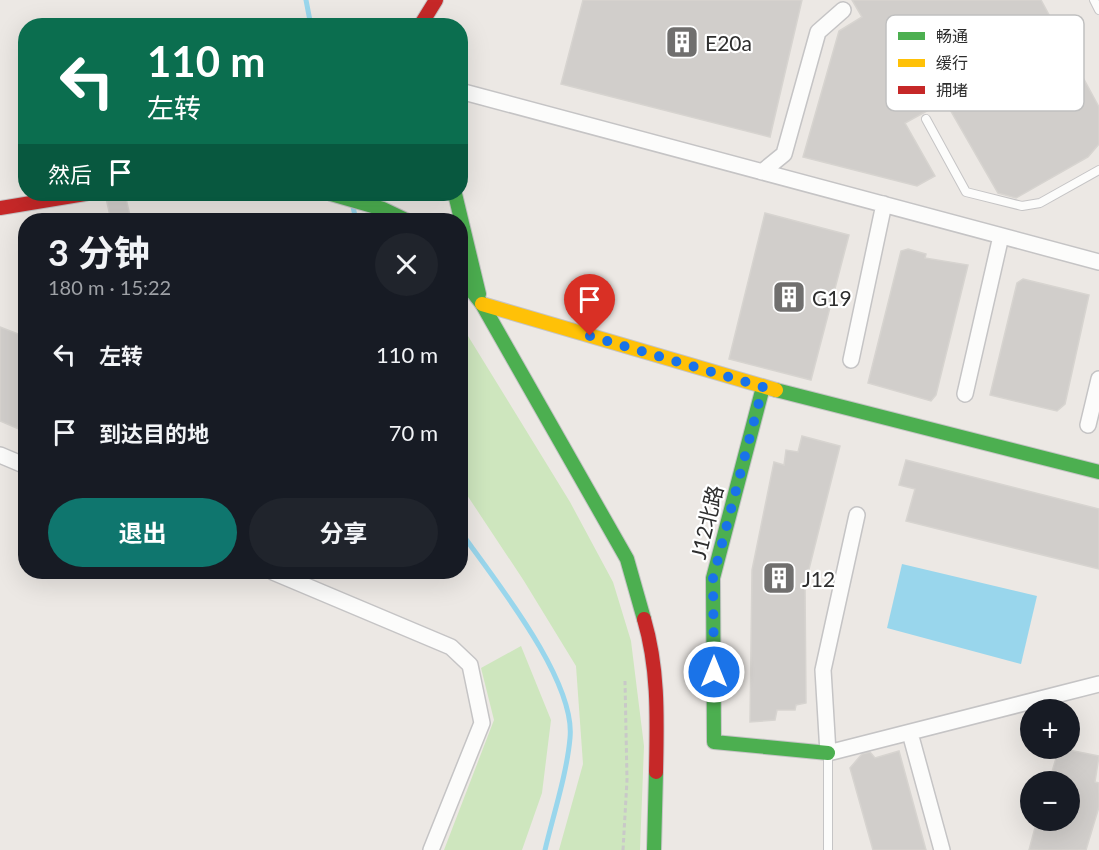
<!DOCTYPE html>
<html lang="zh">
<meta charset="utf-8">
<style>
body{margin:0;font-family:Lato,"Noto Sans SC",sans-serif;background:#20242c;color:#f1f3f6;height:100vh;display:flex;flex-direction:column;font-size:22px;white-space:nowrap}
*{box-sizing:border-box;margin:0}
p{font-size:20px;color:#9ea1a6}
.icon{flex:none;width:33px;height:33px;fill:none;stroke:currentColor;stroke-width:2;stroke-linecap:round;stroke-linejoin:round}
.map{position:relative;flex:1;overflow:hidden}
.side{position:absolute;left:18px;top:213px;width:450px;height:366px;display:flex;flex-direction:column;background:#171b24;border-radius:24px;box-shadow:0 6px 24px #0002}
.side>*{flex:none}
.guide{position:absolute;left:18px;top:18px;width:450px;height:183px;border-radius:24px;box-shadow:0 6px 24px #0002;background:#0b6e4f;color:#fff;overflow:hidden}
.tools{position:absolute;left:1020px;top:699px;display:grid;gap:12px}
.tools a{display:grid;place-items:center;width:60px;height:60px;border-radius:50%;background:#171b24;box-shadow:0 6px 24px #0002;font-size:30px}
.pin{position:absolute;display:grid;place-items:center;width:51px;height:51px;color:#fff;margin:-62px -26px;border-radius:50% 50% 50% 0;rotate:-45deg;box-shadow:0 0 6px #0007}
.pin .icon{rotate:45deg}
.me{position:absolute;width:66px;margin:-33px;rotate:0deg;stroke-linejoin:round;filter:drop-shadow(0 0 4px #0008)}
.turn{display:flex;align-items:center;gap:21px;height:126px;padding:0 30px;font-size:27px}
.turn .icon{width:78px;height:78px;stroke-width:2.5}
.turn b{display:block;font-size:42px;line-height:51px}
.then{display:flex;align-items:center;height:57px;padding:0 30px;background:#0003;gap:12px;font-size:22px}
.round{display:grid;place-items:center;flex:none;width:63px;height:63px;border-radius:32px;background:#20242c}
.headline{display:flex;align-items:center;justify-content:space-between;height:102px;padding:0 30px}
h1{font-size:36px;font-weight:700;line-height:45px}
.button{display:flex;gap:12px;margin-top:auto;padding:12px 30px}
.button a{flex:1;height:69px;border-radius:36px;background:#0f766e;color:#fff;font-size:24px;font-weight:700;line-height:69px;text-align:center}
.button a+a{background:#20242c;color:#f1f3f6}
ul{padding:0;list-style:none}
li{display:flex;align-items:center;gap:18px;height:78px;padding:0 30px}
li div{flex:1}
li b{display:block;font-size:22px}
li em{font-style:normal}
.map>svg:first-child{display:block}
.green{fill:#cee6be}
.water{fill:#99d6ec}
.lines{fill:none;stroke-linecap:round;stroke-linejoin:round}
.stream{stroke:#99d6ec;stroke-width:5}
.building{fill:#d1cecb;stroke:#d7d4d0;stroke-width:1.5}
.lane-casing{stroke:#c5c4c5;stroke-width:10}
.street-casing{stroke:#c5c4c5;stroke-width:18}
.fast-casing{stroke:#c5c4c5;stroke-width:16}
.slow-casing{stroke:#c5c4c5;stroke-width:16}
.jam-casing{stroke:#c5c4c5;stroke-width:16}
.path{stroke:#c9c9c8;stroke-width:3;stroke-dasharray:4.5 3;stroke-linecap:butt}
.lane{stroke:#fcfcfb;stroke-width:8}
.street{stroke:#fcfcfb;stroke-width:15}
.fast{stroke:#4caf50;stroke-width:14}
.slow{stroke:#ffc107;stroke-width:14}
.jam{stroke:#c62828;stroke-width:14}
.route{stroke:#1a73e8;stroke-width:10;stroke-dasharray:0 18}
.labels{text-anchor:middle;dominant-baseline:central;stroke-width:4.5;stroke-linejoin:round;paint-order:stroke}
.poi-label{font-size:21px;fill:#2e2e2e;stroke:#fff;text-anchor:start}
.street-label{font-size:21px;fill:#2e2e2e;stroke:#fff}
.key{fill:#fff;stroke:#c0c0c0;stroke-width:1.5}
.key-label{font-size:16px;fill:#2e2e2e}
</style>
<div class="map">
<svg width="1099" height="850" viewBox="0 0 1099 850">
<rect width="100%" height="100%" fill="#ece8e4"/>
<path class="green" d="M460,323L570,502L613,582L631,641L644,746L640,850H559L583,764L576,666L524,581L461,486Z
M521,646L551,720L542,793L522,850H444L494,720L481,668Z"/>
<path class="water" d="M902,564L1037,596L1021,664L887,628Z"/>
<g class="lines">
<path class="stream" d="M306,0L311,26
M353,207L356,220
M460,531C494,579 576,680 570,738C567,773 553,816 545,850"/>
</g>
<path class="building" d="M583,0H802L770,137L561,84Z
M852,0H1041L1099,107V144L1088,157L1016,198L998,193L945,101L905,123L935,176L917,186L803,157L839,31L862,17Z
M105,194H125L131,220H111Z
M765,213L849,235L811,380L729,359Z
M908,249L926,254L925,258L968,265L936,395L931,401L868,383L901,251Z
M1023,279L1089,295L1065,404L1057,411L990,395L1017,283Z
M0,327L26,337V432L0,421Z
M802,436L840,446L805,585L806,703L796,705L795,710H777L775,720L750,722L752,570L774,462L784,465L786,450L798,452Z
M906,460L1099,509V569L906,521L915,489L899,485Z
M1059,748L1099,756L1095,782L1099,783V807L1086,850H1029L1037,820H1070V782H1049Z
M899,751L926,850H873L850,768L862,754L870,752L875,758Z"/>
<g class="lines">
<g class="lane-casing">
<path id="lane" d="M1094,0L1099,10
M926,119L966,192L1022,206L1040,203L1099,170
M828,850V756"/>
</g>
<g class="street-casing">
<path id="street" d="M460,91L1099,262
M762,172L784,154L818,32L843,10
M851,360L884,204
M965,394L1001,236
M1088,425L1099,379
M0,455L26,466
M857,515L823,670L828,753L1099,684
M273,572L451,647L470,665L482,723L431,850
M910,733L942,850"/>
</g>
<g class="fast-casing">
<path id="fast" d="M331,194L383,209L406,220
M455,194L479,294
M460,276L482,304L627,559L644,619
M763,387L713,578L714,742L828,753
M776,390L1099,472
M654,850L656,772"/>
</g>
<g class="slow-casing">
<path id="slow" d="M482,304L776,390"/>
</g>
<g class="jam-casing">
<path id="jam" d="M420,26L436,0
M0,208L85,194
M644,619C659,670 657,720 656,772"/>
</g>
<path class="path" d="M623,850L627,780L625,681"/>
<use href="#lane" class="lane"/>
<use href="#street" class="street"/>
<use href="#fast" class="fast"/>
<use href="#slow" class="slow"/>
<use href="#jam" class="jam"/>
</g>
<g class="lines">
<path class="route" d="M590,336L763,387L713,578L714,672"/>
</g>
<defs>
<g id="building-square" transform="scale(1.725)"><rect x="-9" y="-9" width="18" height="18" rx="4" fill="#706f6e" stroke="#fff"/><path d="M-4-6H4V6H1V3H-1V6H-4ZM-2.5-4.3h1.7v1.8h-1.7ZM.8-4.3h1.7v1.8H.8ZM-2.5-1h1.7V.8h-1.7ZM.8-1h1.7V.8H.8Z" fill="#fff"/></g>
</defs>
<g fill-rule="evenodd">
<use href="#building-square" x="682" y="42"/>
<use href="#building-square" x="789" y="297"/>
<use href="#building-square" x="779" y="578"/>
</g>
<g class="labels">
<g class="poi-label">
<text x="705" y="42">E20a</text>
<text x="812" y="297">G19</text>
<text x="802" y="578">J12</text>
</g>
<g class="street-label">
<text transform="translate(706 522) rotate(-76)">J12北路</text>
</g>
</g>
<rect x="886" y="15" width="198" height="96" rx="9" class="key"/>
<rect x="898" y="32" width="27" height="8" fill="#4caf50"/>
<rect x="898" y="59" width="27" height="8" fill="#ffc107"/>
<rect x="898" y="86" width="27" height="8" fill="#c62828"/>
<g class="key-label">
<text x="936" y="42">畅通</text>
<text x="936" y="69">缓行</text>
<text x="936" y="96">拥堵</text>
</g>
</svg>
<div class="tools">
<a>+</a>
<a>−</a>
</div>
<div class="pin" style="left:590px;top:336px;background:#d93025"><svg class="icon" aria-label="arrive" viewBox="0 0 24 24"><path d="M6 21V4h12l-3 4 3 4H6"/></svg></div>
<svg class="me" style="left:714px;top:672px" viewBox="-20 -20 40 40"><circle r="17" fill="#1a73e8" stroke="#fff" stroke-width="3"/><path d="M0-11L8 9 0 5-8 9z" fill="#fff"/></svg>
<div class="guide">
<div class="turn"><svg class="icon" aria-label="left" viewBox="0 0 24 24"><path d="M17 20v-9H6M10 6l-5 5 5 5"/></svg><div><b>110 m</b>左转</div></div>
<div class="then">然后<svg class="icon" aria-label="arrive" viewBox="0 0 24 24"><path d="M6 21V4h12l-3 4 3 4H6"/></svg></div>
</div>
<section class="side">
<div class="headline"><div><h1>3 分钟</h1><p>180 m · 15:22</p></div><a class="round"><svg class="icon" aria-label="close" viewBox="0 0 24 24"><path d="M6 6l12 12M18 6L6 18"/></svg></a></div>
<ul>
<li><svg class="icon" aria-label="left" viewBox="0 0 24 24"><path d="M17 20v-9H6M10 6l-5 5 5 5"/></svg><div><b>左转</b></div><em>110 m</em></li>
<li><svg class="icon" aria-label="arrive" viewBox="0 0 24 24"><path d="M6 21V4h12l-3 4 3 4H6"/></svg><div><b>到达目的地</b></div><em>70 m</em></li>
</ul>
<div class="button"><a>退出</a><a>分享</a></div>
</section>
</div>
